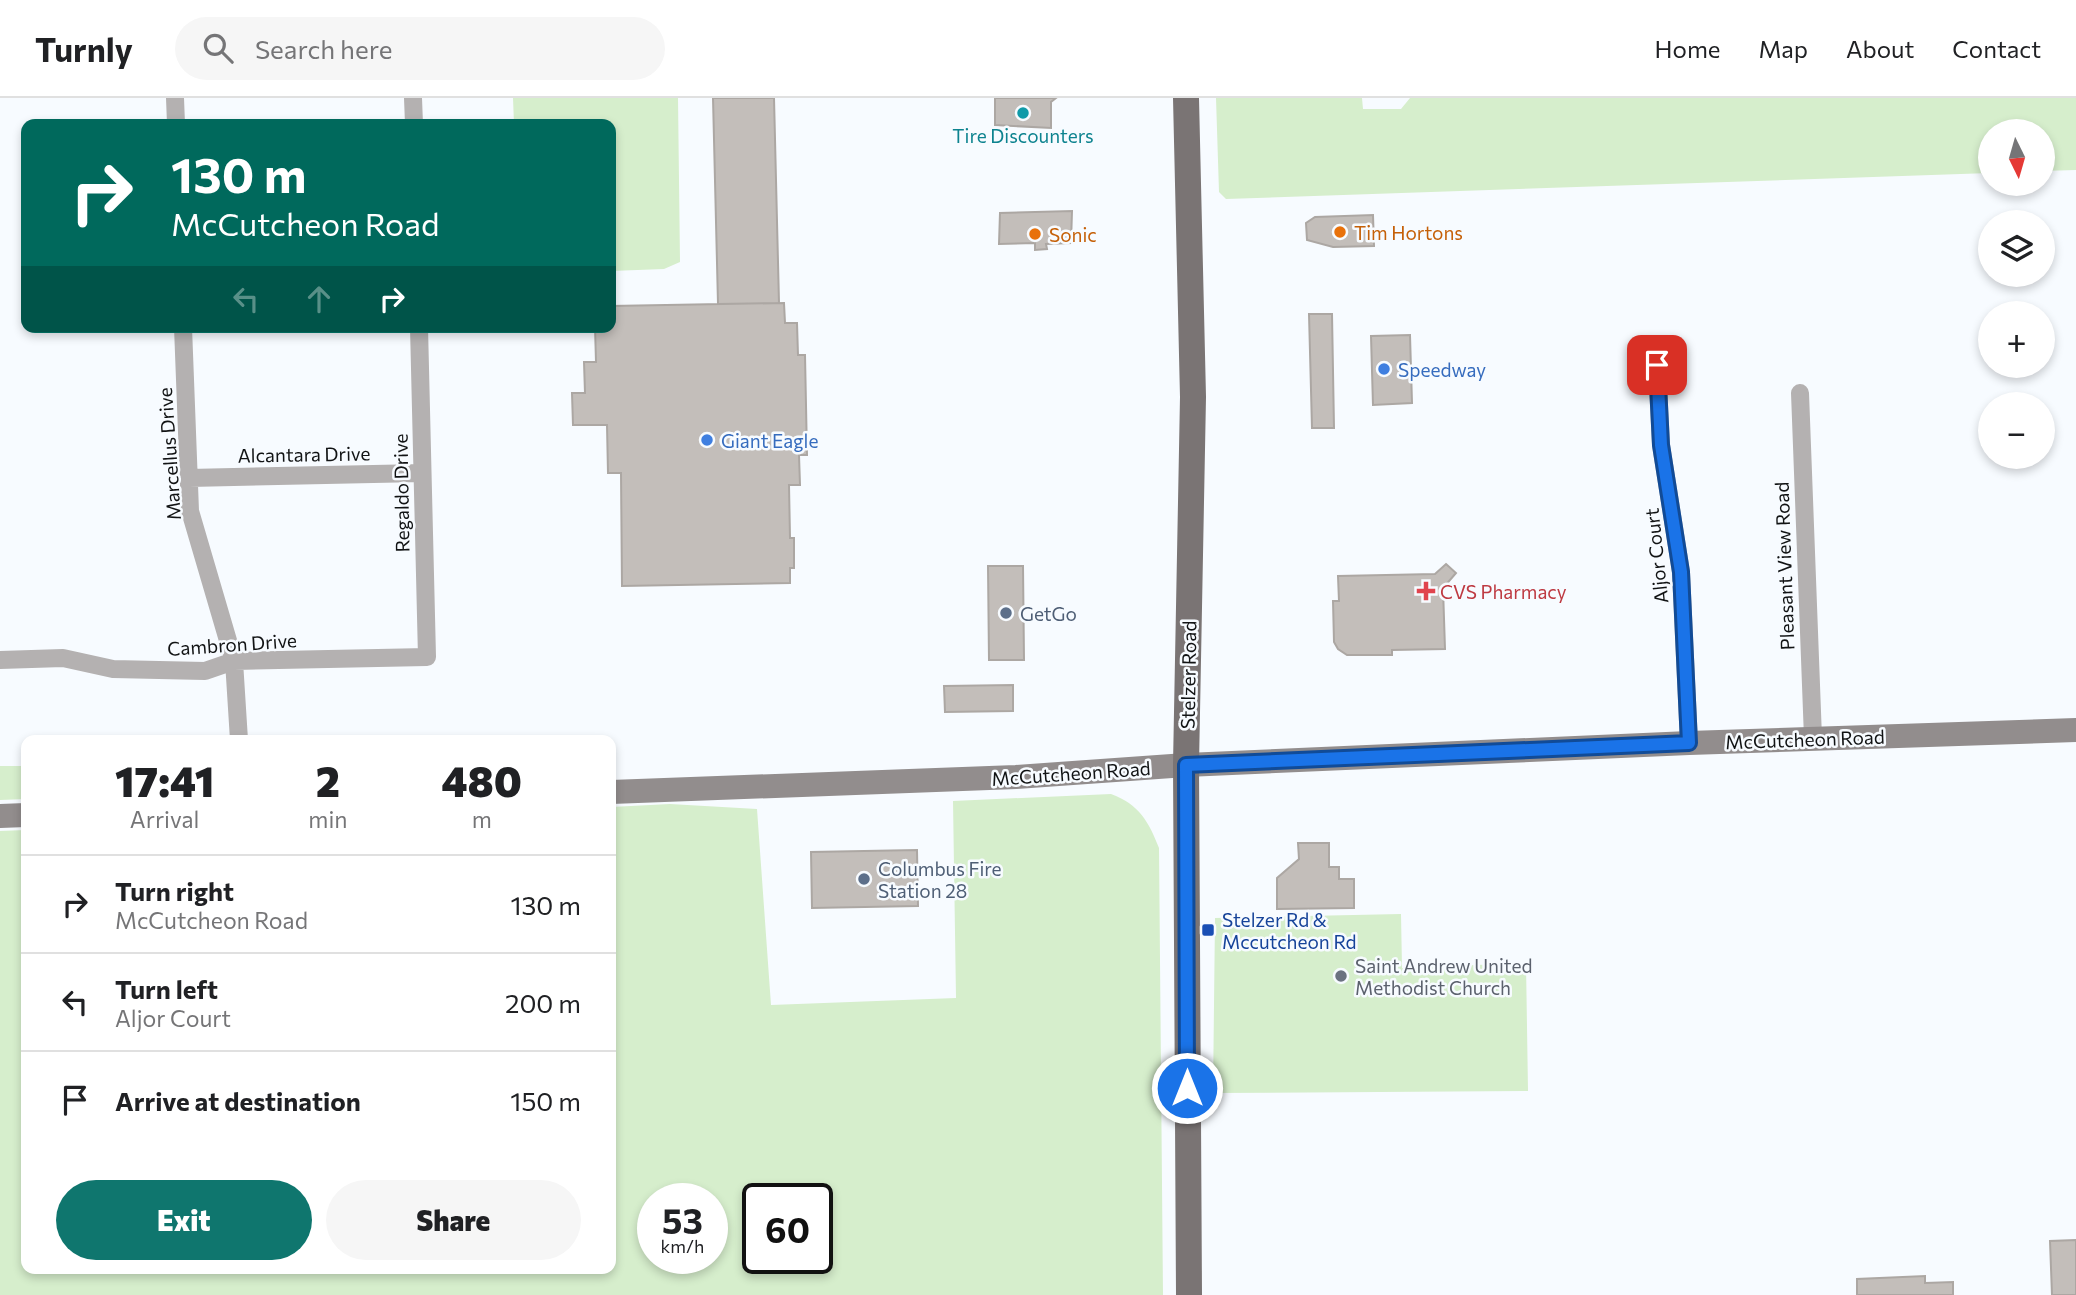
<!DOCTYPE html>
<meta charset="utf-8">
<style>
body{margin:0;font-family:Commissioner,sans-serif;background:#f6f6f6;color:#202124;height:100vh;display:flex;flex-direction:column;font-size:26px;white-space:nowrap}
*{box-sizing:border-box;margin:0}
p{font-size:23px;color:#757577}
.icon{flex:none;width:38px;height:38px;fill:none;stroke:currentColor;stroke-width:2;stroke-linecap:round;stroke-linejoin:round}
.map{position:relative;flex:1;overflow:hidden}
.side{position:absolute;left:21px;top:637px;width:595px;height:539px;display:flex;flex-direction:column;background:#fff;border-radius:14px;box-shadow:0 4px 10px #0003}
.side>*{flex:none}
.top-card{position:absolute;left:21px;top:21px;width:595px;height:214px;border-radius:14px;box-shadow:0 4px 10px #0003;background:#00695c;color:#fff;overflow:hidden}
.needle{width:46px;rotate:175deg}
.fabs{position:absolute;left:1978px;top:21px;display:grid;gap:14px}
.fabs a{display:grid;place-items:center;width:77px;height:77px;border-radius:50%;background:#fff;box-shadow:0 4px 10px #0003;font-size:35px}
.speed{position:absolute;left:637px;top:1085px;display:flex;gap:14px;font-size:35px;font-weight:700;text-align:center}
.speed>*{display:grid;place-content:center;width:91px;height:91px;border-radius:50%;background:#fff;box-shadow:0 4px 10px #0003;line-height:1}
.speed small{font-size:18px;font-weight:400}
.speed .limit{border:4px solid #111;border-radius:10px;background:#fff;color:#111}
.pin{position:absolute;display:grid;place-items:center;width:60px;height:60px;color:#fff;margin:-30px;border-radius:14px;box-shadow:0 4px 10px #0006}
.me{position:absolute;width:77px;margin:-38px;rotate:0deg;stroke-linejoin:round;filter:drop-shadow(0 0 5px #0008)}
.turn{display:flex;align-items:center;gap:24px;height:147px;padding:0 35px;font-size:32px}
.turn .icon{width:91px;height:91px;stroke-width:2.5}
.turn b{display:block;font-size:49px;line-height:60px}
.lanes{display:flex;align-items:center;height:66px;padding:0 35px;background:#0003;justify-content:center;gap:35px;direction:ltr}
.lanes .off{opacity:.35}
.eta{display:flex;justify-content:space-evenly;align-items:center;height:119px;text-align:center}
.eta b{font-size:42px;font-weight:800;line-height:49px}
.action{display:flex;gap:14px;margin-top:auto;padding:14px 35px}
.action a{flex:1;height:80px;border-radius:42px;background:#0f766e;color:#fff;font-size:28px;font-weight:800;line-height:80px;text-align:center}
.action a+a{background:#f6f6f6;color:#202124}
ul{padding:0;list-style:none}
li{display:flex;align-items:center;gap:21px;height:98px;padding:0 35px;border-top:2px solid #e0e0e0}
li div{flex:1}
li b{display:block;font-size:26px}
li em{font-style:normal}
header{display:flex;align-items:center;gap:42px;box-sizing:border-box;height:98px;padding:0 35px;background:#fff;border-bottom:2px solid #e0e0e0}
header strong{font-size:33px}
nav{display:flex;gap:38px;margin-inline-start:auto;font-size:24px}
.search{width:490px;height:63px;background:#f6f6f6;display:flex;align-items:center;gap:18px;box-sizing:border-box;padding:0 24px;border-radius:38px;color:#757577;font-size:26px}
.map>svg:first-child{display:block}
.green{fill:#d6eecc;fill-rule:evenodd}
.building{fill:#c3beba;stroke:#aca7a3;stroke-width:2}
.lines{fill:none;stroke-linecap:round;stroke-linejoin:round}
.street{stroke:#b4b1b1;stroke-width:18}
.secondary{stroke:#928d8d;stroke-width:24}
.primary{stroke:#7a7474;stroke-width:26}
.route-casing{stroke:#114b97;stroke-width:18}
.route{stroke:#1a73e8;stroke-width:12}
.culture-dot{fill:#0f9aa8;stroke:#f7fbff;stroke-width:2.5}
.food-dot{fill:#e8710a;stroke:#f7fbff;stroke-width:2.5}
.shop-dot{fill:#3f7fe0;stroke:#f7fbff;stroke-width:2.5}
.health-dot{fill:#e0444e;stroke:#f7fbff;stroke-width:2.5}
.service-dot{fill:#5c6f8a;stroke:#f7fbff;stroke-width:2.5}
.transit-dot{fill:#1a4fb4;stroke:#f7fbff;stroke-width:2.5}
.worship-dot{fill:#6b7280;stroke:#f7fbff;stroke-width:2.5}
.labels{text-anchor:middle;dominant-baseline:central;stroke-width:5;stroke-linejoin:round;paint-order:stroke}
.culture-label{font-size:19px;fill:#0d838f;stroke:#f7fbff}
.food-label{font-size:19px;fill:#c56008;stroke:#f7fbff;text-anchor:start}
.shop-label{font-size:19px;fill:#366cbe;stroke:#f7fbff;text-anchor:start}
.street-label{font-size:19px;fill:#111314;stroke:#f7fbff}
.health-label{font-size:19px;fill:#be3a42;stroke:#f7fbff;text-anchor:start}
.service-label{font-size:19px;fill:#4e5e75;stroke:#f7fbff;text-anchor:start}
.transit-label{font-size:19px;fill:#164399;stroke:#f7fbff;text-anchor:start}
.worship-label{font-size:19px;fill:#5b616d;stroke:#f7fbff;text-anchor:start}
</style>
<header>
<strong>Turnly</strong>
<div class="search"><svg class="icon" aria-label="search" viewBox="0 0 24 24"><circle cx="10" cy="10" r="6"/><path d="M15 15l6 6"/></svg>Search here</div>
<nav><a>Home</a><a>Map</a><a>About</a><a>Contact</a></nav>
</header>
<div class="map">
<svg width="2076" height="1197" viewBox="0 0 2076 1197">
<rect width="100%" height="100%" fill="#f7fbff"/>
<path class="green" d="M513,0H678L680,164L664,171L611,173V26H514Z
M1216,0H1362L1363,11H1401L1410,0H2076V72L2042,73V33H1990V75L1226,101L1219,94Z
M0,668H26V701L0,702Z
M1111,696C1139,706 1149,724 1159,750L1163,1197H0V733L26,732V1171H611V709L670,706L757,711L771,907L956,900L953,703ZM653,1101H712V1160H653ZM758,1101H817V1160H758Z
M1401,816L1402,870L1526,865L1528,993L1213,995L1215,820Z"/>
<path class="building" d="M713,0H774L779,205L718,206Z
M995,0H1056L1051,4V30L995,27Z
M1072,113L1071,145L1046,146L1047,151L1035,152V145L999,146L1000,115Z
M1373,117L1374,148L1333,149L1307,142L1306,125L1315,119Z
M784,205L785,225H797L798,257H805L807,357H799L800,387H789L790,440H794V470H790V485L622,488L621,375H608L607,327H573L572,295H585L584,264H596L595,229H611V208Z
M1309,216H1332L1334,330H1312Z
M1410,237L1412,305L1373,307L1371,238Z
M1446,466L1456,475L1443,490L1445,551L1392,552V557H1347L1338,551L1334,544L1333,503H1339L1338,478L1435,476Z
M988,468H1023L1024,562H989Z
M1013,587V613L945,614L944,588Z
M1298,745H1329V769H1339V781H1354V810L1277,811V780L1299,761Z
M917,752L918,808L812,810L811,754Z
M2076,1142V1197H2052L2050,1143Z
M1925,1178V1185L1953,1184V1197H1857V1181Z"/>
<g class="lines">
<path class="street" d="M175,0L176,26
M413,0L414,26
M183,229L190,413L234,563L239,642
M1657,267L1661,347L1681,474L1689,645
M1800,295L1813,640
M189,380L421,375
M0,562L63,560L113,571L205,573L234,563L427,559L419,229"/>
<path class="secondary" d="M611,694L1016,679L1186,667L1689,645L2076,632
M0,718L26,717"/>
<path class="primary" d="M1186,0L1193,299L1186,667L1189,1197"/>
</g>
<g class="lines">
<g class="route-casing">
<path id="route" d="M1187,990L1186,667L1689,645L1681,474L1661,347L1657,267"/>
</g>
<use href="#route" class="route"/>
</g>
<circle class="culture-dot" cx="1023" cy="15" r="7"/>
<g class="food-dot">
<circle cx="1340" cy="134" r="7"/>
<circle cx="1035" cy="136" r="7"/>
</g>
<g class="shop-dot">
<circle cx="1384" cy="271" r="7"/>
<circle cx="707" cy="342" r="7"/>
</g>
<path class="health-dot" d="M1422.5 482.5h7v7h7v7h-7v7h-7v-7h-7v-7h7z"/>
<g class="service-dot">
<circle cx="1006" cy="515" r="7"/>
<circle cx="864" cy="781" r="7"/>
</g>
<rect class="transit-dot" x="1201" y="825" width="14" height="14" rx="3.5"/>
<circle class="worship-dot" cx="1341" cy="878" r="7"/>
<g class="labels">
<g class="culture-label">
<text x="1023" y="37">Tire Discounters</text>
</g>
<g class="food-label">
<text x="1354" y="134">Tim Hortons</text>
<text x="1049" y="136">Sonic</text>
</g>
<g class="shop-label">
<text x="1398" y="271">Speedway</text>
<text x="721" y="342">Giant Eagle</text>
</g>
<g class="street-label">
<text transform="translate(169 356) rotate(-94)">Marcellus Drive</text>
<text transform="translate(304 356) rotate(-1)">Alcantara Drive</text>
<text transform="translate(401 395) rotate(-91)">Regaldo Drive</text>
<text transform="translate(1656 458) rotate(-96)">Aljor Court</text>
<text transform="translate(1784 468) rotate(-92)">Pleasant View Road</text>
<text transform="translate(232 546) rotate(-4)">Cambron Drive</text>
<text transform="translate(1188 577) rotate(-89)">Stelzer Road</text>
<text transform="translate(1805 641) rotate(-2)">McCutcheon Road</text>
<text transform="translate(1071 675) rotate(-4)">McCutcheon Road</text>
</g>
<g class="health-label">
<text x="1440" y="493">CVS Pharmacy</text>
</g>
<g class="service-label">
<text x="1020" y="515">GetGo</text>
<text x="878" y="770">Columbus Fire<tspan x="878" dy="22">Station 28</tspan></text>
</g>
<g class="transit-label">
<text x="1222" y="821">Stelzer Rd &amp;<tspan x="1222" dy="22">Mccutcheon Rd</tspan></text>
</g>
<g class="worship-label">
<text x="1355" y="867">Saint Andrew United<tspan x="1355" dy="22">Methodist Church</tspan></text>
</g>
</g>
</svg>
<div class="fabs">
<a><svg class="needle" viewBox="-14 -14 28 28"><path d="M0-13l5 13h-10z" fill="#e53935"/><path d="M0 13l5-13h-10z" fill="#757577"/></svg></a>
<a><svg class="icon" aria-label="layers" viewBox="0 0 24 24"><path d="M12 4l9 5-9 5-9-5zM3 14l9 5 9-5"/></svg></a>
<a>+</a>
<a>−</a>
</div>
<div class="speed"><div>53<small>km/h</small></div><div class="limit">60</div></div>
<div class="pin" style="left:1657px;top:267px;background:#d93025"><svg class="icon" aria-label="arrive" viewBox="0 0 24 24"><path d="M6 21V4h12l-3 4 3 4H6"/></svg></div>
<svg class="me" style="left:1187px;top:990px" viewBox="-20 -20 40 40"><circle r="17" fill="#1a73e8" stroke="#fff" stroke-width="3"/><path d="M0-11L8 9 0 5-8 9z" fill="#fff"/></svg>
<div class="top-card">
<div class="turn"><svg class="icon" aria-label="right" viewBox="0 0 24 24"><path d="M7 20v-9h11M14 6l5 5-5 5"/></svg><div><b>130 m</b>McCutcheon Road</div></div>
<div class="lanes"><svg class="icon off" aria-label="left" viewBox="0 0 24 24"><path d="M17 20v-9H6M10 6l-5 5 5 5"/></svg><svg class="icon off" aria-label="ahead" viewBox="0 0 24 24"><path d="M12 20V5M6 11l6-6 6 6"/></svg><svg class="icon" aria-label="right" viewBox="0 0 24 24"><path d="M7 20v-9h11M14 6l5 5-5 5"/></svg></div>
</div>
<section class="side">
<div class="eta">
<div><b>17:41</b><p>Arrival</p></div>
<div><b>2</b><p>min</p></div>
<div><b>480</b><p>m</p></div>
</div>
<ul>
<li><svg class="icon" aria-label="right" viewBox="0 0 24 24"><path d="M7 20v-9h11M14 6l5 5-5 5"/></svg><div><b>Turn right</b><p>McCutcheon Road</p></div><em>130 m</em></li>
<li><svg class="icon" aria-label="left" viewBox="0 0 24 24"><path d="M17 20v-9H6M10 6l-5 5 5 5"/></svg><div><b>Turn left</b><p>Aljor Court</p></div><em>200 m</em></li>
<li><svg class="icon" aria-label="arrive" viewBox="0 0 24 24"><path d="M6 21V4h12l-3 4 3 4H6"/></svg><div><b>Arrive at destination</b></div><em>150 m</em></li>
</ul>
<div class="action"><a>Exit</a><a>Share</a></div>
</section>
</div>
